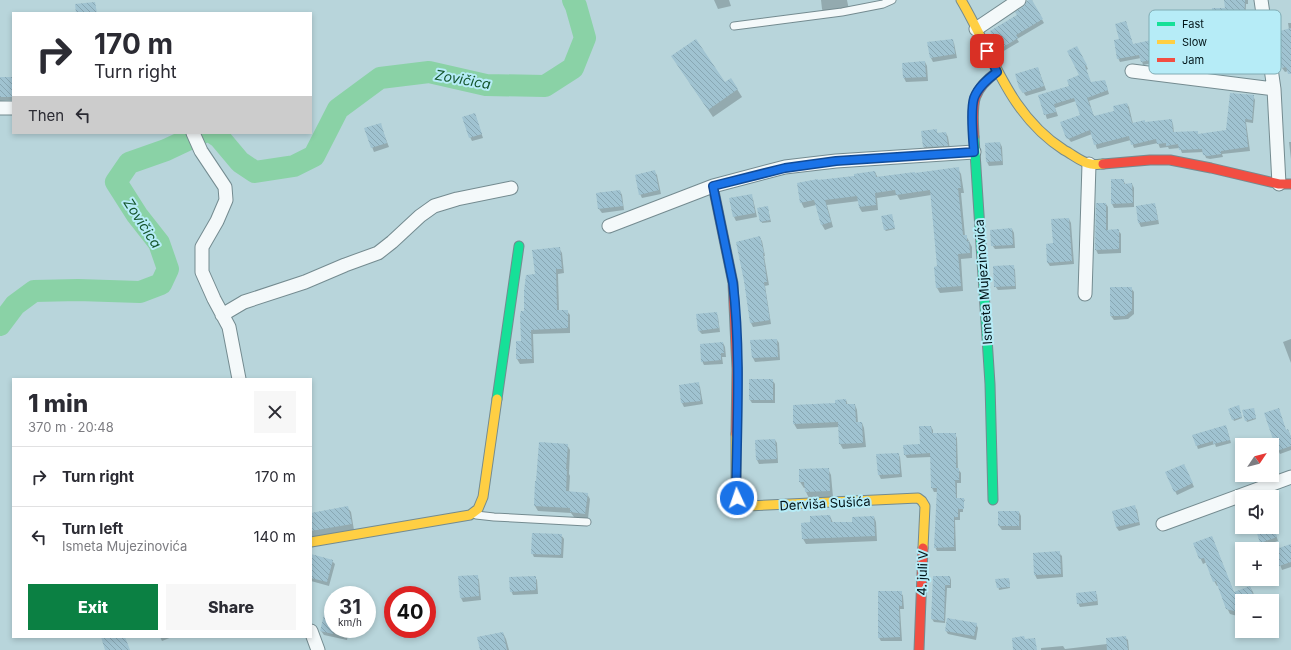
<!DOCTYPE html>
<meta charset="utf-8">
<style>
body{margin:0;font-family:Inter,sans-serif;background:#f7f7f7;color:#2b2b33;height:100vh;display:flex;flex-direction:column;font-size:15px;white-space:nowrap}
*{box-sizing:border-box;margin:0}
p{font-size:13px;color:#7c7c81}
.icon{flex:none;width:22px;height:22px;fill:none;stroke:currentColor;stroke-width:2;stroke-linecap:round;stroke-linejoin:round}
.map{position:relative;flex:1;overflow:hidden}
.panel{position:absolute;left:12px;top:378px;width:300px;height:260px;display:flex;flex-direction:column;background:#fff;border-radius:0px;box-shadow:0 2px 6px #0003}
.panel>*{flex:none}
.hud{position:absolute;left:12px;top:12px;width:300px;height:122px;border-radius:0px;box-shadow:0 2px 6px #0003;background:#fff;color:#2b2b33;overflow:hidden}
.needle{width:26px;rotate:55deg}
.fabs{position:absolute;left:1235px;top:438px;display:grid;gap:8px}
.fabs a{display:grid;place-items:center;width:44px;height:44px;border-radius:0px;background:#fff;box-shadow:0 2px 6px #0003;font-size:20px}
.speed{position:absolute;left:324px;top:586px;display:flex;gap:8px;font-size:20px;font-weight:700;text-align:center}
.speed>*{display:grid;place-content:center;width:52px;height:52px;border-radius:50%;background:#fff;box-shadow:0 2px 6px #0003;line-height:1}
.speed small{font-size:10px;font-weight:400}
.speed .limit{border:6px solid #d22;background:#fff;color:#111}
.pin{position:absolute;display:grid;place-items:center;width:34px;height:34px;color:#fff;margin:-17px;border-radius:8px;box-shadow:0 2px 6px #0006}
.me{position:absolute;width:44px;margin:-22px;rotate:357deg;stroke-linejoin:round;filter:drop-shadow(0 0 3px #0008)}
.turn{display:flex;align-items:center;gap:14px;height:84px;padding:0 16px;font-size:18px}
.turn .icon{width:52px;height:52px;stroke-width:2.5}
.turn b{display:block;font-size:28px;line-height:34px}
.then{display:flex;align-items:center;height:38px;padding:0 16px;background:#0003;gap:8px;font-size:15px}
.round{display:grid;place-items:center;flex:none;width:42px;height:42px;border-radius:0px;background:#f7f7f7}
.summary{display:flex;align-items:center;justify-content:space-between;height:68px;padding:0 16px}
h1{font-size:24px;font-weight:800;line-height:30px}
.action{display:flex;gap:8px;margin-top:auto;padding:8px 16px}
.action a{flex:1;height:46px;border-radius:0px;background:#0b8043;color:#fff;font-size:16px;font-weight:800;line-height:46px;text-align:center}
.action a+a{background:#f7f7f7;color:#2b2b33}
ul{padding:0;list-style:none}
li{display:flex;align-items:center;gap:12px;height:60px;padding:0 16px;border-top:1px solid #e1e1e2}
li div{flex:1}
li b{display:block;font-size:15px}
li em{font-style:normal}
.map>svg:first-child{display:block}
.shadow{fill:#0003}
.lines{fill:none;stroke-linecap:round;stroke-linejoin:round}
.river{stroke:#8ad2a6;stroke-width:22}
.building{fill:url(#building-back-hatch)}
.lane-casing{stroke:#748b90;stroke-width:9}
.street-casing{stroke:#748b90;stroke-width:15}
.fast-casing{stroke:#748b90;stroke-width:11}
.slow-casing{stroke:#748b90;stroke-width:11}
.jam-casing{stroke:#748b90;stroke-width:11}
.lane{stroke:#f4f9fa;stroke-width:7}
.street{stroke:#f4f9fa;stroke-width:13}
.fast{stroke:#16e098;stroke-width:9}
.slow{stroke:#ffcf43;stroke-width:9}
.jam{stroke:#f24e42;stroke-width:9}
.route-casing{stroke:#114b97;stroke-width:10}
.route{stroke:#1a73e8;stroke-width:7}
.labels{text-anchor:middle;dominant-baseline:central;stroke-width:4;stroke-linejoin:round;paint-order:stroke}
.street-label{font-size:13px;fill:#021519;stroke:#b6ecf7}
.water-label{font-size:14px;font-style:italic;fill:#14552c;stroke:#b6ecf7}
.key{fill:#b6ecf7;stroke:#80acb4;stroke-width:1}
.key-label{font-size:11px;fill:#021519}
</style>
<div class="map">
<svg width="1291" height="650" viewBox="0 0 1291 650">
<defs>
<pattern id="building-back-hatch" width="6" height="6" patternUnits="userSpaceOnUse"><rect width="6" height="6" fill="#a0c3d1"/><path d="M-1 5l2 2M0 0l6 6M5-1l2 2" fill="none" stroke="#88a7b3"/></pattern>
</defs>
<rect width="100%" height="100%" fill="#b8d5db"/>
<path class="shadow" d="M714,0H729L731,6L718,9Z
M821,0H847L849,10L824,13L822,9Z
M1031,0L1044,23L1017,39L1019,42L1002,52L991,31L1018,15Z
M1225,0H1248V4H1246L1245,27L1218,26L1221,30L1222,41L1210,43L1207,39L1206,28L1215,27L1212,22L1226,9Z
M1166,19L1168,22L1173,44L1184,42L1186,46L1188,63L1170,66L1167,60L1143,65L1141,58L1120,62L1118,58L1120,40L1126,22L1133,45L1163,39Z
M1288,23H1291V70L1285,72L1282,68L1279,55L1283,54L1289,29Z
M952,40L954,43L957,58L933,62L931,58Z
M1079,51L1088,69L1086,70L1091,83L1105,81L1109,94L1089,101L1094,117L1115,112L1127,104L1129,107L1133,124L1171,120L1173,124L1174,133L1199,135L1227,131L1253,96L1255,100L1253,123L1246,122L1250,151L1222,154L1223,157L1210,159L1206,158L1204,152L1182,153L1180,148L1169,149L1168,147L1160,148L1158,143L1134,148L1131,140L1097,149L1092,134L1071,142L1067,137L1081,115L1076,101L1055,108L1058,116L1047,119L1039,96L1071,86L1081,76Z
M925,62L927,66L928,81L906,82L904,78L903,64Z
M677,64L737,89L742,97L713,117Z
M1038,68L1046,90L1026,96L1020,88Z
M0,78H13V100L0,101Z
M475,114L483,138L472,141L470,137Z
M380,124L389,147L374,152L365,129Z
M936,130L938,134L946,133L948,137L950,149L926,151L924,147L922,131Z
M1289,142H1291V160V159Z
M1000,143L1002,147L1003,165L989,166L987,162Z
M958,169L961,174L964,193H961L965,236H966L969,241L972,247V258L961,259L963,291L940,293L937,288L938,267L931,195L900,200L897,195L877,198L878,210L862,212L859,207V201L827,205L833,227L825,230L822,225L816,205L804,208L801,202L855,177L875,172L878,178L915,174Z
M654,171L657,175L661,194L642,198L640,194Z
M1123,180L1126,185L1132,184L1134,188V207L1114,208L1112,204Z
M620,191L622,195L624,210L602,213L599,209L598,193Z
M751,195L753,199L757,217L736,221L734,217Z
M1106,204L1108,207V231L1118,230L1121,234V253L1098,254L1096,250Z
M1154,205L1156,208L1159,224L1141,227L1139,223Z
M758,209H768L771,222L762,223Z
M892,216L895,229L886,231L885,230Z
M1069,219L1071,223L1074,264L1050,266L1048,263L1054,244Z
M1012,229L1014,233L1015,248L995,249L992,245Z
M760,238L762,241L765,256H764L769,285L765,286L771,324L753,327L751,323L745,281Z
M559,248L562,253L564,273L558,274L559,311H567L570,315V333L533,334L534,363L520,364L517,359L522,342L526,312L536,275Z
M1013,266L1015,270L1016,289L998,290L995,286Z
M1131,288L1134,292V314L1128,319L1114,320L1111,316Z
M716,313L718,317L720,332L702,334L699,331Z
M1291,339V363L1283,342Z
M777,340L779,343L780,360L755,362L753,358L751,341Z
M723,343L725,347L726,357H722L723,364L704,365L702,361Z
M772,380L775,384V403H752L750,400Z
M698,383L700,387L703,404L684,407L682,403L680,386Z
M846,400L848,405H855L857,410L858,423H862L864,428L866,447L843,449L840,444L839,427L797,429L794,424Z
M1239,408L1242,418L1234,421L1233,419Z
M1254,410L1256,419L1247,422L1246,420Z
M1279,410L1286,431L1288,430L1291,437V450L1280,454L1278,450Z
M931,427L933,430V434H955L957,438L958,469L961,473V483H957V499H964L965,501H963V512H960V520H955L956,551H937L935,547L938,492H934L932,488L931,457L907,458L905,455L921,445Z
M1227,429L1231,443L1216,447L1215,444L1198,449L1193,435Z
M775,440L777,443L778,463L759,464L757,460L756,441Z
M567,445L570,450L569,474L570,476L569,492L587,494L590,499L588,519L574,517L571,513L538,511L535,506L536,482Z
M898,454L900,457L902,477L881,479L879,475L877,455Z
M828,469L831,475L833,497L809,498L806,492V488H804L800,482Z
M1186,469L1194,487L1177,495L1175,491Z
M1134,506L1137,510L1140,525L1119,531L1116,527Z
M347,507L351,512L354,530L311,537V514Z
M1019,512L1021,516V530H1002L999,526Z
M830,516L833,523H853L874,517L876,522L877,541L806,544L803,539L811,523Z
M1272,522L1278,541L1263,546L1256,527H1272Z
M561,535L564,539L563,558L534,557L532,553Z
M1212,537L1234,593L1250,587L1253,592L1256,601H1242V619L1241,617L1230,614L1227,608L1219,586H1217L1214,581L1207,562L1203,564L1194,544Z
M1291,545V567L1282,570L1275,550Z
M1059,553L1062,556L1063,577L1037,579L1035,575L1034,554Z
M311,555L332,561L335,564L329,586L311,581Z
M477,576L479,580L481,600L463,602L461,598Z
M535,577L537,580L538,594L513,595L511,591Z
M934,577H950L951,580V588H947L945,623L934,622L932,619Z
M1009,579L1010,588L999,590L997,580Z
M901,592L903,596L904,609H900L902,641H881L879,638Z
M1095,592L1097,595L1098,605L1080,607L1078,603Z
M333,618V629H349L347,640L324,635L321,631Z
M976,624L978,628L976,640L948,634L946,631Z
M503,633L506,639L509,650H481Z
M160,637H172L162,641Z
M1125,637L1128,640L1129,650H1041V648L1063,646L1065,649L1107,644Z"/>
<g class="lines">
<path class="river" d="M213,133L219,137L240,162L255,172L294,166L314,156L338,109L380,78L429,72L486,85L545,86L573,68L585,38L576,6L573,0
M0,325L15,305L34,291L78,290L140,292L161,284L168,269L159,243L137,215L116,182L129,163L166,150L202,133"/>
</g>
<path class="building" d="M1029,0H1032L1043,19L1016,35L1018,38L1000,49L990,31L1017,15L1015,12L1024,6L1027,1Z
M1224,0H1245L1244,24L1211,23L1212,8H1225Z
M95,2L97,13H76L75,4Z
M1167,18L1172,43L1184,41L1187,60L1167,63L1166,57L1141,62L1139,55L1117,59L1114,40L1119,39L1115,24L1126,21L1133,44L1161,38L1157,20Z
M1291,28V74H1288L1286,67L1282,68L1278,54L1282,53L1276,32Z
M696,39L725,82L731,78L738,89L708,110L671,56Z
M953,39L955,54L930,58L927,42Z
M1077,46L1087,65L1085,66L1091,82L1105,80L1108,90L1087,98L1094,116L1114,111L1113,106L1127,103L1132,123L1145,120V122L1172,119L1173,132L1198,131V134L1226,130L1230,93L1254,95L1252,120L1245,119L1248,147L1221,151V154L1208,156L1203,155L1202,149L1179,150L1178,144L1166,146V143L1157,144L1156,139L1131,145L1129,136L1094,145L1090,130L1068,139L1066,138L1060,122L1080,115L1074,98L1054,104L1056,112L1044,115L1038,95L1069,86L1067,80L1079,75L1067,51Z
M925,61L926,77L903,78L902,63Z
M1038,67L1044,86L1023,93L1019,88L1015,74Z
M0,77H13V97H0Z
M475,113L482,134L469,138L462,117Z
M381,123L387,143L371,148L364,128Z
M937,129V133L946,132L948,146L923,147L921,131Z
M1000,142L1002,161L986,162L985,143Z
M959,167L961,188H958L963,235H967V241H969L970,253L958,254L961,286L936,288L934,267L937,266L930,190L896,195L895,190L875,193L876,205L859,207L857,196L825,200L831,222L821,225L814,200L800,203L797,183L818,179V180L854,176V174L875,171L876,177L915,172V173Z
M655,170L659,190L639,195L635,175Z
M1111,179H1124V184L1132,183L1133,203L1111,204Z
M620,190L623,206L598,209L596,193Z
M752,194L755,213L733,217L729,198Z
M1096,203H1106V230L1119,229V249L1095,250Z
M1155,203L1158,220L1138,223L1136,206Z
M768,206L770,220L760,222L757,208Z
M892,214L895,228L884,230L881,216Z
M1069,218L1072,261L1047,263L1046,244L1053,243L1051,219Z
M1012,228L1013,245L991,246L990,230Z
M760,236L764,253H763L767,282H764L770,320L750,323L744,281L736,242Z
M560,247L562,269H556L557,310H568V328L531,330L532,359H516V341H521L520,315L521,311H524V291L526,275L535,274L532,250Z
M1014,265L1015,286L994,287L993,266Z
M1110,287H1132V310L1125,316H1110Z
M717,312L719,328L698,331L696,314Z
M777,339L778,357L752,358L750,340Z
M723,342L724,353H721V360L701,362L700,344Z
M749,379H773V400H749Z
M699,382L701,401L681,403L679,385Z
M846,399V404H855L856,422H862L863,443L839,444L838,422L793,424V405L835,403V400Z
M1239,405L1242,417L1232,420L1228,409Z
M1254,408L1256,418L1245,421L1242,410Z
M1279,408L1286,430L1288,429L1291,437V446L1277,451L1264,413Z
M1226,425L1230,440L1213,444V441L1196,446L1192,435Z
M919,426H931L932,433H956V468H959V480H955L956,498H964V509H958V517H954V547L934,548L937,488H931L930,453L904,455L903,445L920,444Z
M775,439L777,459L756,460L755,440Z
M539,442L568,444L566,469H567L566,491L588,493L585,514L570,512V508L534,506L535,481H536Z
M899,453L900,474L878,475L876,454Z
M1184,464L1193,483L1174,492L1165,472Z
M829,468L830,491L805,492L804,482H799V469Z
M1135,505L1139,522L1116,527L1112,511Z
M348,506L352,524L311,531V513Z
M998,511H1019V526H998Z
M830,515L831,522H852V517L874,516L875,536L802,539L801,523L810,522V516Z
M1255,527H1273L1277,537L1260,543Z
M532,533L562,534L561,555L531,554Z
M1212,536L1234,592L1250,586L1255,601H1242V613L1226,609L1216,581L1213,582L1204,558L1199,559L1193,543Z
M1291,544V562L1279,566L1273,550Z
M1060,551L1061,574L1034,575L1033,553Z
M311,554L333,560L327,582L311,578Z
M478,575L479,596L460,598L458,576Z
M536,576V590L510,592L509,577Z
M933,576H950V585H945L944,621L931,619Z
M1009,578L1010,587L997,588L995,579Z
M878,591H902V606H899L900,637L878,638Z
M1096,591L1097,601L1077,604L1076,593Z
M324,615L333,617V634L320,631Z
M947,618L977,623L974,636L945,631Z
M503,632L507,650H480L477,637Z
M1024,636L1025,639L1035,638L1037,650H1013L1012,638Z
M1126,636L1128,650H1107L1106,638Z
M101,637H125L130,650H105Z"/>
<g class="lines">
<g class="lane-casing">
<path id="lane" d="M734,26L842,12L883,4L892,0
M476,515L494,517L587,522"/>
</g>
<g class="street-casing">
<path id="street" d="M1261,0L1274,89L1279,184
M976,29L1019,0
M1132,71L1274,89
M0,108H13
M193,133L201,151L225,187L226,200L217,221L202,247V272L214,299L229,327L239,379
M609,226L713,186L785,167L836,161L974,152
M1085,294L1089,164
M222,315L244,302L305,282L345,265L378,253L392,242L420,216L434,206L457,199L511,188
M1163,524L1291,477
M311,631L318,650"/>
</g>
<g class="fast-casing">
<path id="fast" d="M974,137L990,384L993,500
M497,399L519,246"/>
</g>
<g class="slow-casing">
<path id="slow" d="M961,0C993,54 1008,114 1064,150C1072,154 1082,163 1091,164C1095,165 1100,164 1103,164
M736,434V493C738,499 741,503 747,506L918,498L922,501L925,506L923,548
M311,542L470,515L478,509L483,497L497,399"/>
</g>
<g class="jam-casing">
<path id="jam" d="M974,137C973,106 969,92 997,72
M1103,164L1150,160H1170L1211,168L1279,184H1291
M713,186L733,283L737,369L736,434
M919,650L923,548"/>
</g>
<use href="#lane" class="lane"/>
<use href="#street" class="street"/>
<use href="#fast" class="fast"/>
<use href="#slow" class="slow"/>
<use href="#jam" class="jam"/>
</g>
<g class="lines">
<g class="route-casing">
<path id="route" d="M737,498L736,493C737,424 741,352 733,283L713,186L785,168L836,161L974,152C973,138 970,111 974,98C978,87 988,79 997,72L987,51"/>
</g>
<use href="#route" class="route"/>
</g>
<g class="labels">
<g class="street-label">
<text transform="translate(983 282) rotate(-94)">Ismeta Mujezinovića</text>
<text transform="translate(825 503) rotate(-3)">Derviša Sušića</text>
<text transform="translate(922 573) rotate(-88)">4. juli V</text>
</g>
<g class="water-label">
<text transform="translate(463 79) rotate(10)">Zovičica</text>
<text transform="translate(143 223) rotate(57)">Zovičica</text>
</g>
</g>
<rect x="1149" y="10" width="132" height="64" rx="6" class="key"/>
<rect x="1157" y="22" width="18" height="4" fill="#16e098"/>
<rect x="1157" y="40" width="18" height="4" fill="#ffcf43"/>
<rect x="1157" y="58" width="18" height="4" fill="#f24e42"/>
<g class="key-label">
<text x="1182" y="28">Fast</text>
<text x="1182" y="46">Slow</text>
<text x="1182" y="64">Jam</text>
</g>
</svg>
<div class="fabs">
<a><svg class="needle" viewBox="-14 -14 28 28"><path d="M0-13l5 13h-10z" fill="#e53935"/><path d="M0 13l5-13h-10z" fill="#7c7c81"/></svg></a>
<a><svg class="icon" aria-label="sound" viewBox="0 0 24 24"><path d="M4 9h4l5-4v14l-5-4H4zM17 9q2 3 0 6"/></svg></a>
<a>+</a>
<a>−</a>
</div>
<div class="speed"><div>31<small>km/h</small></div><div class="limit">40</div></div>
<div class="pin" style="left:987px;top:51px;background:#d93025"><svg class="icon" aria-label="arrive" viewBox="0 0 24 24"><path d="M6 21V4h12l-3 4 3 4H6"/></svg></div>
<svg class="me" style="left:737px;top:498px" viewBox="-20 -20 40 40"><circle r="17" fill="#1a73e8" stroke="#fff" stroke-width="3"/><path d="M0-11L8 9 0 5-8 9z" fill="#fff"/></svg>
<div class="hud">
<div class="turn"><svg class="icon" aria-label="right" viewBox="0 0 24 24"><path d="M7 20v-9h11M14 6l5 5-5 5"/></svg><div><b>170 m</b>Turn right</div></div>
<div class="then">Then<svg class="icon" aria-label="left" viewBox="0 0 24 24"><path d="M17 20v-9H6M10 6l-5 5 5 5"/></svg></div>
</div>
<section class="panel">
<div class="summary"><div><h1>1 min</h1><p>370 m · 20:48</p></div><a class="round"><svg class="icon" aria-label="close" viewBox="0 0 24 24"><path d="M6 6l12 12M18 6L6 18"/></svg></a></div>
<ul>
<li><svg class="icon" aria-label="right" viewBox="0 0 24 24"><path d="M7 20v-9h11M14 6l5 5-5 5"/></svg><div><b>Turn right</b></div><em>170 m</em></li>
<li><svg class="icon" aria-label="left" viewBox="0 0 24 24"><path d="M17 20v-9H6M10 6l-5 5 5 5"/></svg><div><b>Turn left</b><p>Ismeta Mujezinovića</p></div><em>140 m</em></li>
</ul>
<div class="action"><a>Exit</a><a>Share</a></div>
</section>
</div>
